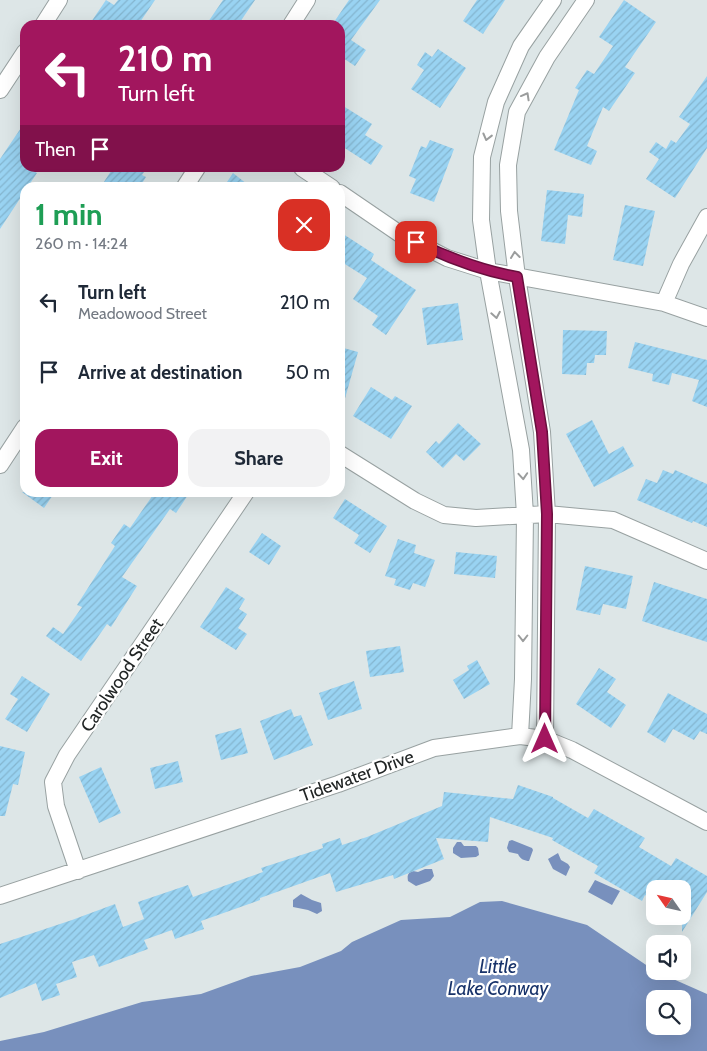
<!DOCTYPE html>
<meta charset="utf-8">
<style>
body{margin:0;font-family:Cabin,sans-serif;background:#f2f2f3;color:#1f2937;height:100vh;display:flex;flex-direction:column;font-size:19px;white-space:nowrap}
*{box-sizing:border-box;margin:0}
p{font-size:16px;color:#747a83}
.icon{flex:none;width:28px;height:28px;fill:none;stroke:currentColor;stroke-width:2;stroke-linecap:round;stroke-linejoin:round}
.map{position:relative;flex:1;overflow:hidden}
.sheet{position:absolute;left:20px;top:182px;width:325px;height:315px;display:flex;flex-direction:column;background:#fff;border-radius:15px;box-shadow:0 5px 20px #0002}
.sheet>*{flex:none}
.guide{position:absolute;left:20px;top:20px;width:325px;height:152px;border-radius:15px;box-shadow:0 5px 20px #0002;background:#a2165e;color:#fff;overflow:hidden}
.needle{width:32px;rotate:304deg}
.buttons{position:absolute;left:646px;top:880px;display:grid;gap:10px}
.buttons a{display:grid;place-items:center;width:45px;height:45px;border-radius:10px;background:#fff;box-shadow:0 5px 20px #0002;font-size:25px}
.pin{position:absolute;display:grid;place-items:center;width:42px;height:42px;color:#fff;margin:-21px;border-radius:10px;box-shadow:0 2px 8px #0006}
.me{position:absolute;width:55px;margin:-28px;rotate:0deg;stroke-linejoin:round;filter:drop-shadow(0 0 4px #0008)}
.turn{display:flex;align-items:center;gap:18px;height:105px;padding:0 15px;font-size:22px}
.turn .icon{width:65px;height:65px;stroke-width:2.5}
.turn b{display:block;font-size:35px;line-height:42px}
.then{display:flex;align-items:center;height:48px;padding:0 15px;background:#0003;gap:10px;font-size:19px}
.round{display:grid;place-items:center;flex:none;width:52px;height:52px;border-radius:15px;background:#f2f2f3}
.headline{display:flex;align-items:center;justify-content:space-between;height:85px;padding:0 15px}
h1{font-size:30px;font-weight:700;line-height:38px;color:#1e9e55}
.primary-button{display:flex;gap:10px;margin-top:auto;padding:10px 15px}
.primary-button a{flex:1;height:58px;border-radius:15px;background:#a2165e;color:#fff;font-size:20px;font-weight:700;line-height:58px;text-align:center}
.primary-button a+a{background:#f2f2f3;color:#1f2937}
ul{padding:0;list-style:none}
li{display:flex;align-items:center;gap:15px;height:70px;padding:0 15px}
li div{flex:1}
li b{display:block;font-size:19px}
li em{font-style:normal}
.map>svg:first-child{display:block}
.water{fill:#7890bd;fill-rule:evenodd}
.building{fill:url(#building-hatch)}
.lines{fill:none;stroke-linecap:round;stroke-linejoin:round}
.minor-casing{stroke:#98a1a1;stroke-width:18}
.minor{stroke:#fff;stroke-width:16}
.oneway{stroke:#9b9d9d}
.route-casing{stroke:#690e3d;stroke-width:12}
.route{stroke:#a2165e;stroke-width:9}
.labels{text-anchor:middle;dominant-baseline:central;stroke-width:4.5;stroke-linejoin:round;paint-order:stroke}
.street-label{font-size:18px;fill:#212525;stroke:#fff}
.water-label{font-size:19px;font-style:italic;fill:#18336a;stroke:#fff}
</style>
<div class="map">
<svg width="707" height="1051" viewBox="0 0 707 1051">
<defs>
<pattern id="building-hatch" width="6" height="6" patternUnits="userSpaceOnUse" patternTransform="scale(1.25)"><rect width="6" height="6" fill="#99d3f2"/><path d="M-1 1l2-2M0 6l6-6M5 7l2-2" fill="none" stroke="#84b5cf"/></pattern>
</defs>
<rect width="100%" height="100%" fill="#dde6e7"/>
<path class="water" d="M512,840L532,848L533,850L529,861C525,861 520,859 518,854L509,852L507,848L509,841Z
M457,842H461L464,846H476L478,848L479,855L476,857L461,858L453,853V848Z
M558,853L561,860L568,864L570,867L566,876L553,869L548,859Z
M425,869H432L434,876L430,881L416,886L408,881C407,875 408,873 413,871L418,872Z
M595,880L620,891L612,905L588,892Z
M301,894L312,900L321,903L322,911L317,914L308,910L293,907V900Z
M502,901L587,925L655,971L707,994V1051H0V1041L44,1032L142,1002L201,994L251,976L300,967L341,951L352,942L401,920L450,917L480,902ZM655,999H682V1026H655Z"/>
<path class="building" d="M106,0L114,5L118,0H155L138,25H89Z
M223,0H255L238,25H206Z
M349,0H380L351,40L366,50L355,66L340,56V25H332Z
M477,0H505L483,34L463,21Z
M624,0L656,22L625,67L635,73L609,111L603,107L587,146L597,151L591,165L554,150L579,90L575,88L587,70L594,74L613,46L599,37Z
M438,49L466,68L440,108L411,89L424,70L417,65L425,52L432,57Z
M707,76V148L675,198L646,179L659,159L649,152L656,142L666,149L671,140L676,143L690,124L679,117Z
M340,104L372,124L365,135L383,146L371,165L340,145Z
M25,122V168H28L37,173L27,188H25V191L0,229V159Z
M430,140L454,149L434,202L410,193L416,179L409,176L421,146L426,148Z
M113,168H147L142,175L146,177L139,188H100Z
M233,173L252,188H223Z
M547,190L584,194L582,217L568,215L565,244L541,241Z
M625,205L655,211L643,266L613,260Z
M340,232L374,254L371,260L416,290L386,335L372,325L378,316L353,299L367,278L340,261Z
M458,303L463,340L427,345L422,308Z
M563,330L607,331L606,355H595L594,363H587L586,375L562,374Z
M635,342L707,360V407L692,401L699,380L672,373L669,385L652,381L653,374L628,368Z
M340,347L358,352L344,402L340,401Z
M371,387L392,400L395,396L412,406L391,439L353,416Z
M592,420L609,454L623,446L634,466L594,487L566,434Z
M458,423L481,444L464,461L456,454L443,468L426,452L436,441L439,444Z
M663,470L673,474L675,470L707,484V527L693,521L692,523L637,500L646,479L657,483Z
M22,492H55L44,508Z
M155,492H190L176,513L170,509L122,577L137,586L111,627L107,624L81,661L46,636L53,627L63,634L82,607L77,605L115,546L111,543L124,524L130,528Z
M345,499L387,526L370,553L354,543L359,535L333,518Z
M262,533L281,546L269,565L249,552Z
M398,539L416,545L414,553L435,560L425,587L413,583L410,590L394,585L396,579L385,576Z
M456,552L497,556L495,578L454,574Z
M585,566L633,576L626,609L603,604L600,615L576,610Z
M654,582L707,599V642L642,621Z
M226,587L245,599L239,609L247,614L238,628L247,634L236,650L200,627Z
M400,646L404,672L370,677L366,651Z
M477,660L490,684L464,699L453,680L469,670L467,666Z
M599,668L616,679L607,692L626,705L611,728L576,704Z
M22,676L50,694L27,732L5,719L18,699L10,694Z
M354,681L362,709L328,720L319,693Z
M668,693L707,714V734L700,731L694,740L673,729L665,743L647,732Z
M291,709L294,717L301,715L313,745L274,760L260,721Z
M241,728L248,753L221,760L215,735Z
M0,746L25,752L18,785L13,784L5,816H0Z
M178,761L183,782L155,789L150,768Z
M101,767L121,813L99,823L79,777Z
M518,785L553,797V798L588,818L594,809L645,838L639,847L671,866L676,858L707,876V892L682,932V889H655V901L645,895L642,901L594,873L598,866L552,840L553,838L490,817L488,842L436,838L444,859L394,879L393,875L336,892L330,873L260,898V900L201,921L204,929L175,939L172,930L144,940L148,949L99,967L94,955L72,962L77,977L56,984L60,995L42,1001L36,983L0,998V944L72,920L115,904L123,927L144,919L138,902L188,885L193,897L263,872L261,868L323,848L322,844L340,838L342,845L367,837L442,806L444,792L513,799Z"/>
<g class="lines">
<g class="minor-casing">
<path id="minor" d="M43,25L59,0
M291,25L307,0
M0,90L25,52
M302,168L332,188
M184,188L197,168
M340,193L400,234L447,258L488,271L664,303L707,318
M664,303L681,264L707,217
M340,454L415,501L444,515L476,518L547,514L613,520L707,561
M0,465L25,427
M520,736L523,679L525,515L521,450L488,271L481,220L482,157L496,102L521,46L553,0
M545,739L547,514L542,432L517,277L509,211L508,165L517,112L547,57L586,0
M78,871L56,806L53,782L67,755L246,492
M0,896L338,784L434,748L520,736L545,739L572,750L707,822"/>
</g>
<use href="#minor" class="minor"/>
</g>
<defs><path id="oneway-chevron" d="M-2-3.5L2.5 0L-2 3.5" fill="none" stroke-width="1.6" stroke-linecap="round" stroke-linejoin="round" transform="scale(1.25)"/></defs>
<g class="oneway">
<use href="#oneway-chevron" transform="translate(526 96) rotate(-61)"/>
<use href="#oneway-chevron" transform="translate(487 137) rotate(104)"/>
<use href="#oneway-chevron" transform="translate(515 255) rotate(-97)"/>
<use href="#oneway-chevron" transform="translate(496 315) rotate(80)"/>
<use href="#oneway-chevron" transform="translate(523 476) rotate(86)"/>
<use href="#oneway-chevron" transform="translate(523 638) rotate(90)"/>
</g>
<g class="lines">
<g class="route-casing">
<path id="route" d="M416,242C450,259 480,270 517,277L542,432L547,514L545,739"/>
</g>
<use href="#route" class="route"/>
</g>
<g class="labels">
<g class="street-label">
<text transform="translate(122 675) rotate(-56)">Carolwood Street</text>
<text transform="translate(357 776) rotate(-20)">Tidewater Drive</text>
</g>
<g class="water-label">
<text x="498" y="966">Little<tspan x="498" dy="22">Lake Conway</tspan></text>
</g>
</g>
</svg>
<div class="buttons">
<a><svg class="needle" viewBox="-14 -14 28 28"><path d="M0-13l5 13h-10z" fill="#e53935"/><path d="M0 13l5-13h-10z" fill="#747a83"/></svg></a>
<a><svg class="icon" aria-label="sound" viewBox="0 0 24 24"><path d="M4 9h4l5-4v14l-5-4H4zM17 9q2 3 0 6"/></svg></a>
<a><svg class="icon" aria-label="search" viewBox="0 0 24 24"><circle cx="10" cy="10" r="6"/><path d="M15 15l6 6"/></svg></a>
</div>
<div class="pin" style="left:416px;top:242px;background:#d93025"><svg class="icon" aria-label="arrive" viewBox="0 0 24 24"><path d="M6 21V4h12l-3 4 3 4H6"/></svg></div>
<svg class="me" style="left:545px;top:739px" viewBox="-20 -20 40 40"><path d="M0-17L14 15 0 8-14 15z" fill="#a2165e" stroke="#fff" stroke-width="4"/></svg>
<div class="guide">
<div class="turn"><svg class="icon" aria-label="left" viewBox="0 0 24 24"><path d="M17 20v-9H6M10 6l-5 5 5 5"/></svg><div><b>210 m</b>Turn left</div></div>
<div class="then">Then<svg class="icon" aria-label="arrive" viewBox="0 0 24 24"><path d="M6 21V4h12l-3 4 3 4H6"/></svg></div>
</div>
<section class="sheet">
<div class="headline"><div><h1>1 min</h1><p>260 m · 14:24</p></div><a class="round" style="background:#d93025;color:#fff"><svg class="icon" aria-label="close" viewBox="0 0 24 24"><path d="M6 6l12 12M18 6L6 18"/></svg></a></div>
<ul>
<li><svg class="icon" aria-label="left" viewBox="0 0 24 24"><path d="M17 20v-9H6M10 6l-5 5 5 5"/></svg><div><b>Turn left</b><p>Meadowood Street</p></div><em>210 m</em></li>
<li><svg class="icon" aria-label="arrive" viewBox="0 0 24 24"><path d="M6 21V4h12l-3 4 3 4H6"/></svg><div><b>Arrive at destination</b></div><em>50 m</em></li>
</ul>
<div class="primary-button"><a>Exit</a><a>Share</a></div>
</section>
</div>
